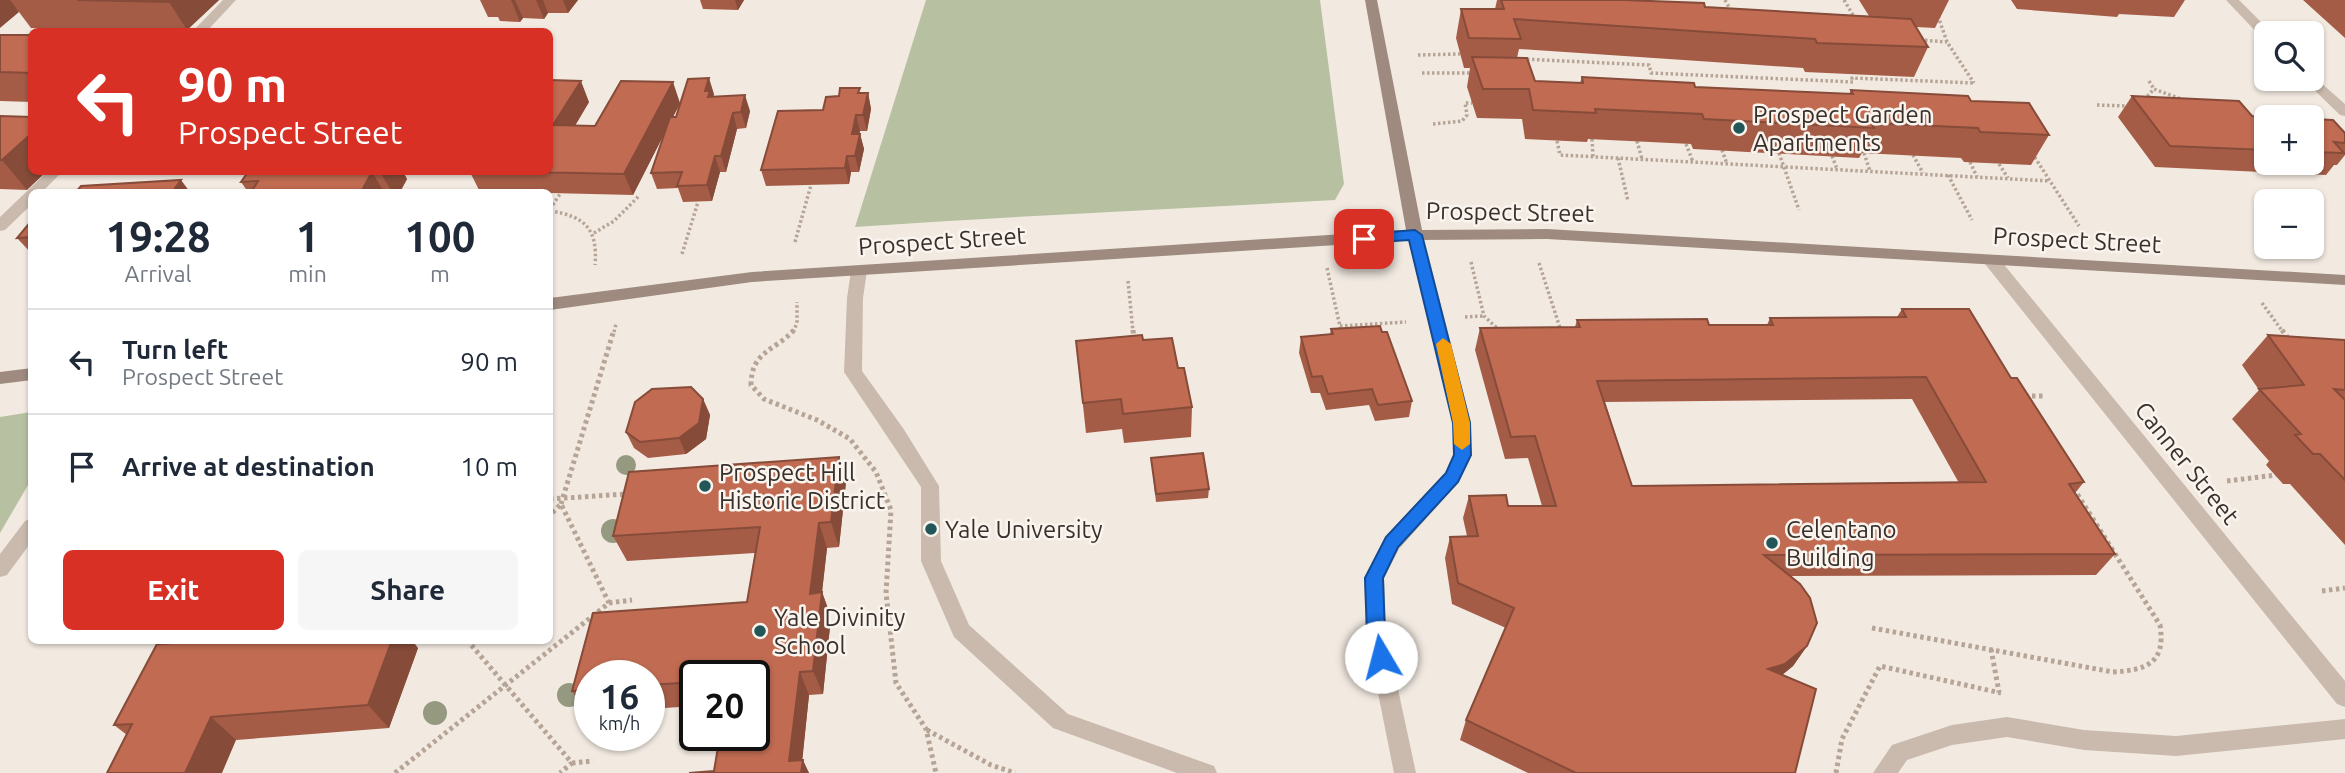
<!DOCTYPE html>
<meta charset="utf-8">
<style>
body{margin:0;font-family:Ubuntu,sans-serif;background:#f6f6f7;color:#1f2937;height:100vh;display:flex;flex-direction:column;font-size:26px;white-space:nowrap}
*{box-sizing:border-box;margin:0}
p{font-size:23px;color:#747a83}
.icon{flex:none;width:38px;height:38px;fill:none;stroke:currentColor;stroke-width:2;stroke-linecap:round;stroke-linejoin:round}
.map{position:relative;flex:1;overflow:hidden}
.drawer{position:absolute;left:28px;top:189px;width:525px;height:455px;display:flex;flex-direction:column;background:#fff;border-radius:10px;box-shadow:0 2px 5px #0004}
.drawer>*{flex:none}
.banner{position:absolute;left:28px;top:28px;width:525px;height:147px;border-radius:10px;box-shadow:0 2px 5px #0004;background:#d93025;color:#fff;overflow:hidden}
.fabs{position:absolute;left:2254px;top:21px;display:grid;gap:14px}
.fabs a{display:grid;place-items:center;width:70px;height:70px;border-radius:10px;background:#fff;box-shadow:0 2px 5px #0004;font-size:35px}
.speed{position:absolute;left:574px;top:660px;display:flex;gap:14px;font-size:35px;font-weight:700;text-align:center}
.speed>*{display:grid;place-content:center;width:91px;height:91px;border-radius:50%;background:#fff;box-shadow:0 2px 5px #0004;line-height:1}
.speed small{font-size:18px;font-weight:400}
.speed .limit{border:4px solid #111;border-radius:10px;background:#fff;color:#111}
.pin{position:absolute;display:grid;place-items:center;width:60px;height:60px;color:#fff;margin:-30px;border-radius:14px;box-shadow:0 4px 10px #0006}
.me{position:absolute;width:77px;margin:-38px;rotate:352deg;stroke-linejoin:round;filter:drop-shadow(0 0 5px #0008)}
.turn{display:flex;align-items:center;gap:24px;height:147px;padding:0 35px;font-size:32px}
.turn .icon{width:91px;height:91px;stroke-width:2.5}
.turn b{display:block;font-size:49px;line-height:60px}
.eta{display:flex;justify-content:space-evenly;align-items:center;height:119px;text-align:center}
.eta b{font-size:42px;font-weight:600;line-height:49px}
.primary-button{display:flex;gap:14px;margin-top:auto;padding:14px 35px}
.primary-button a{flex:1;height:80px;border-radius:10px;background:#d93025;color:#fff;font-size:28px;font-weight:600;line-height:80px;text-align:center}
.primary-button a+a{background:#f6f6f7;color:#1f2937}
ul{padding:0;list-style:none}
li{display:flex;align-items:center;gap:21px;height:105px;padding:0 35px;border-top:2px solid #e0e1e3}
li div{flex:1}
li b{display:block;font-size:26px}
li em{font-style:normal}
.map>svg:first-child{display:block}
.green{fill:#b7c1a1}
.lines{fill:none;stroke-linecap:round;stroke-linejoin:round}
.path-far1{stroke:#b6a497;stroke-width:3.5;stroke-dasharray:2.5 2.5;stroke-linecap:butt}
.path{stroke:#b6a497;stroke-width:5;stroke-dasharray:3.5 3.5;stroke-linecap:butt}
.service{fill:#cabaad;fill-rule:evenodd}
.minor{fill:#cabaad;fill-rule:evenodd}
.secondary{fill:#9e8a7e;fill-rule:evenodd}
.tree{fill:#959980}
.wall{fill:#a55c47;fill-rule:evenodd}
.shaded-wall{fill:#864b39}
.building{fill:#c06b52;stroke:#864b39;stroke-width:2;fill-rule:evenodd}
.route{fill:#1a73e8;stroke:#114b97;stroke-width:2}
.slow{fill:#f59e0b}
.poi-dot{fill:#225659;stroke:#faf4ee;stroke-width:2.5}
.labels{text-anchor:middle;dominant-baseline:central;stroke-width:5;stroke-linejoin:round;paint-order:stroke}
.poi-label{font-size:24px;fill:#392f2b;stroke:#faf4ee;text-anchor:start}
.street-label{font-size:24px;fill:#392f2b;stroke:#faf4ee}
</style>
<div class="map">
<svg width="2345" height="773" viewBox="0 0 2345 773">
<rect width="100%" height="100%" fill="#f2eae1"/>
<path class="green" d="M926,0H1320L1344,184L1335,200C1175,209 1015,216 855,227Z
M31,412V480L0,533V417Z"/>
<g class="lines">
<path class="path-far1" d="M1725,0L1731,11
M1844,0L1856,20
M1938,16L1947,42L1974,83
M1920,40L1947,42
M1418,55L1460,54
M1522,59L1649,65L1651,73L1853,82L1852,78L1974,83
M1422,73H1474
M2149,81L2154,89
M2144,100L2154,89L2181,99
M2097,105L2128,106
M1433,124L1462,121L1467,115L1465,103H1472
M1592,139L1593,157
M1557,141L1560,155L2050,181
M1637,141L1642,159
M1686,144L1693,162
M1722,150L1727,164
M1779,153L1799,210
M1864,153L1870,171
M2032,153L2079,226
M1913,155L1923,173
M1832,156L1837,169
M1618,158L1628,201
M1970,162L1977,177
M1999,164L2008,178
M1948,175L1972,220
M550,209L560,194
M550,211C585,216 598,229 595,265
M594,233L614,221L640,195
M795,242L811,185
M682,254L698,202
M1471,262L1484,316L1498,329
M1539,263L1561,331
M1327,268L1341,331
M1128,281L1133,332
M2262,303L2283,332
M1465,317L1484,316
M1340,326L1406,322
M614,332L616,324
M793,332L797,323V302"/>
<path class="path" d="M794,330C775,351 751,351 751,385L764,399L817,420L850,439L876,472L891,510L886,593L896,683L926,729L936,773
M1133,330L1134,338
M2282,330L2288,338
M2025,396H2045
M2227,481L2276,475
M550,499L626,494
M561,504L614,330
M2322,591L2345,588
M609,603L632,600
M1872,628L2113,672C2147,670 2166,663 2160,625L2074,489
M467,640L572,763L560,773
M1991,649L1999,692
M927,730L991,765L1015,773
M572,763L593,761
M395,773L609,603L561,504L550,515
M1836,773L1842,739L1880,666L2001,693"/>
<path class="service" d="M223,0H236L206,32H192Z
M47,172H62L42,192H32V204L5,230L0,231V217Z
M1415,230L1423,235L1471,423V455L1459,482L1399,549L1384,578L1386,633L1416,773H1394L1366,633L1364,578L1385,537L1445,473L1453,455V423L1407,235Z
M859,266L867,271L863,298L862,371L903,428L939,486L941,561L969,625L1068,714L1214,766L1217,773H1177L1053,728L954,637L921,561V487L844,372L847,298L851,271Z
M32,518V541L7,575L0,577V554L25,521Z
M2007,717L2084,730L2176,736L2345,719V739L2176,756L2084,750L2007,737L1952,745L1907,760L1898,773H1873L1892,745L1952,725Z"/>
<path class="minor" d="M2226,0H2239L2272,33H2266V38L2261,37Z
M2312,75L2345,104V116L2340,115L2306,82L2304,79H2312Z
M1991,255L1997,256L2345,681V707L2337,704L1985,264L1983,260L1985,256Z"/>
<path class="secondary" d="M1365,0H1377L1422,230L1547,229L2345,275V285L1547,239L1415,240L752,282L550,310V298L752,272L1406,230Z
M32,368V380L0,384V372Z"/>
</g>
<g class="tree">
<circle cx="626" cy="465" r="10"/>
<circle cx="613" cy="531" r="12"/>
<circle cx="569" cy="695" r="12"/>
<circle cx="435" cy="713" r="12"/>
</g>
<path class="wall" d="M0,0H219L187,30L31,28L19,12Z
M480,0H578L568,13H548L544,19L523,18L520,22L500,21L498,17H488Z
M700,0H744L738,10L703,9Z
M1497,0H1624L1705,7L1869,16L1859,0H1949L1935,28L1916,27L1928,47L1914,77L1805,72L1803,68L1519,49L1517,58L1535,81L1580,83L1582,77L1695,87L1849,94L1851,90L1971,101L2049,135L2031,165L1964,162L1961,158L1862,153L1859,158L1693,149L1691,144L1588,139L1587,142L1525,139L1522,119L1477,118L1467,87L1470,68H1464L1456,38L1461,9H1495Z
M2011,0H2185L2174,17L2119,14L2117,17L2017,9Z
M2303,0H2345V38Z
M0,35H32V102L0,101Z
M550,80L589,102L575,126H595L714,94L713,97L750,111L746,128L737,129L726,172H720L712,201L683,202L678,188L657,189L651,173L664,134L633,195L550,193V192H480L470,172H550ZM680,104L676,117H673Z
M861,93H868L871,109L867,131H860L859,134H860L864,149L859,172H851L849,184L766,186L761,170L839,96Z
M2132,96L2252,116L2266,117V163H2312V119L2345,133V155L2337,165H2334L2326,175L2155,167L2118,117Z
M0,116L27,190L0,189Z
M248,172H403L407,179L400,192H248L241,182Z
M32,220V254L17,238Z
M1902,309L2011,378L2084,482L2075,493L2115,554L2096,575L1790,576L1807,646L1793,666L1782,675L1795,773H1528L1460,740L1466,720L1506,628L1452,604L1445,558L1450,537L1467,536L1463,518L1469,496L1508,506H1542L1528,458L1505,459L1475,350L1480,328L1575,327L1577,320L1709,325H1767L1770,318L1897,317ZM1912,399L1959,483L1632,486L1605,402Z
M1331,329L1412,401L1409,417L1375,421L1369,405L1326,410L1320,393H1311L1299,353L1301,337L1330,334Z
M2268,335L2345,340V545L2290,484H2283L2266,465L2269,461L2232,419L2259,390L2242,365Z
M1143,340L1178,368L1192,407L1191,437L1124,443L1122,429L1086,433L1076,341Z
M703,399L710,415L706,439L686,454L648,458L634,448L626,432Z
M839,457L846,482L839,547L827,548L822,592L831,617L823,694L809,695L802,760L809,773H689L714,771L720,735H754V676H695V706L649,709V676H590V714H588L572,691L593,613L747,602L755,553L627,561L613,536L629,472Z
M1151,458L1209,489L1208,498L1156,502Z
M418,648L389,728L236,740L127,735L114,725Z"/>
<path class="shaded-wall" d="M0,0H10L19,12L0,28Z
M171,0H219L187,30L169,2Z
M511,0H515L523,18L520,22Z
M536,0H543L548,13L544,19Z
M563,0H578L568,13Z
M735,0H744L738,10Z
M709,78L714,94L710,107L705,91Z
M581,81L589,102L562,147L553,125Z
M673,82L680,103L633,195L624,174Z
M868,93L871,109L867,131L863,115Z
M745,95L750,111L746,128L741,112Z
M733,113L737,129L726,172L721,156Z
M856,115L860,131L856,150L852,134Z
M32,133V172H46L27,190L2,160Z
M860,134L864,149L859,172L855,156Z
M715,156L720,172L712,201L707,185Z
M847,156L851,172L849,184L845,168Z
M372,172L384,192H361Z
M380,172H403L407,179L400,192H392Z
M181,180L190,192H172Z
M703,399L710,415L706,439L686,454L679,438Z
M839,457L846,482L839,547L831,522Z
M819,523L827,548L819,618L810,594Z
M822,592L831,617L823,694L813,671Z
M392,640H412L418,648L389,728L368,705Z
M1807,646L1793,666L1771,684L1768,669Z
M800,672L809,695L801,773L789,761Z
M211,717L236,740L222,773H185Z
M803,760L809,773H801Z"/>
<path class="building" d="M77,0H171L169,2Z
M1501,0H1624L1704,3L1705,7L1911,19L1928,47L1817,43L1815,39L1514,19L1521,39L1469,38L1461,9H1504Z
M0,35H32V73L0,72Z
M1472,57L1527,58L1535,81L1583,83L1582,77L1694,83L1695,87L1853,94L1851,90L1968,96L1971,101L2029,103L2049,135L1980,132L1978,128L1871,123L1874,128L1704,119L1702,114L1595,109L1596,113L1533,110L1529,89H1483Z
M709,78L705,91H710L708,97L745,95L741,112L733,113L721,156H715L707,185L677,186L682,172L651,173L670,117H676L688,79Z
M550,80L581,81L553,125L595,126L621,81L673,82L624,174L530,172H550Z
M840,88H860L858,93H868L863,115H856L852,134H860L855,156H847L845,168L761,170L778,111L823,110L826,97L839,96Z
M2132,96L2239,101L2252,116L2274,117H2266V150L2170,146Z
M0,116L32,117V133L2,160H0Z
M2312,119L2333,120L2345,133V143L2334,142L2344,153L2312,152Z
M248,172H372L361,192H251L258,181L241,182Z
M181,180L172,192H76L81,186Z
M32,220V237L17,238Z
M1902,309H1969L2011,378H2017L2084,482L2069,484L2115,554L1764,555L1800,584L1810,598L1817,623L1807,646L1785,664L1768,669L1816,689L1795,773H1576L1466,720L1514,608L1458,583L1450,537L1478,536L1469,496L1506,495L1508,506H1556L1535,436L1511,437L1480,328L1580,327L1577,320L1707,319L1709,325H1773L1770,318L1906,317ZM1926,377L1986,482L1632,486L1597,381Z
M1380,326L1382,332H1387L1412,401L1378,405L1372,389L1328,394L1322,376L1312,377L1301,337L1333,334L1331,329Z
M1142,335L1143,340L1172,338L1178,368H1184L1192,407L1123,414L1121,399L1083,403L1076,341Z
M2268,335L2345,340V390L2334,389L2345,400V480L2320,454H2313L2295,435L2301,434L2259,389L2304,385Z
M691,387L703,399L699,423L679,438L640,442L626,432L635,402L652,389Z
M1203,453L1209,489L1156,494L1151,458Z
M839,457L831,522L819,523L810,594L822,592L813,671L800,672L789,761L803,760L801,773H689L714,771L720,735H754V676H695V682L649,685V676H590V689L572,691L593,613L747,602L760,527L613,536L629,472Z
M176,640H392L368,705L211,717L185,773H107L132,724L114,725L157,644L175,643Z"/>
<path class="route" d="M1415,230L1422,235L1470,423L1471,455L1458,482L1398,547L1383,578L1385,634L1390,657L1387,663L1381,665L1374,663L1367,634L1365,578L1386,537L1446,473L1454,455L1453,423L1409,240L1364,243L1357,239L1364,234Z"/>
<path class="slow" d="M1443,338L1451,344L1470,423V444L1462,450L1454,444L1453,423L1436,344Z"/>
<g class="poi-dot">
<circle cx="1739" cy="128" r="7"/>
<circle cx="705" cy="486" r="7"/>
<circle cx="931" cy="529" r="7"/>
<circle cx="1772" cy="543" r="7"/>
<circle cx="760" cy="631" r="7"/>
</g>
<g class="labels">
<g class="poi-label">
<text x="1753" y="114">Prospect Garden<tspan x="1753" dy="28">Apartments</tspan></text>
<text x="719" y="472">Prospect Hill<tspan x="719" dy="28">Historic District</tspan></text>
<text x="945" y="529">Yale University</text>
<text x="1786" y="529">Celentano<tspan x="1786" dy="28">Building</tspan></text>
<text x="774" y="617">Yale Divinity<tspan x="774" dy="28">School</tspan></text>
</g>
<g class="street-label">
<text transform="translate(1510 212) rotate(1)">Prospect Street</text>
<text transform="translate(2077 240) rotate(3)">Prospect Street</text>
<text transform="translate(942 241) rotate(-4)">Prospect Street</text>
<text transform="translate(2187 463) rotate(51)">Canner Street</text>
</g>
</g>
</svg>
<div class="fabs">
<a><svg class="icon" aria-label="search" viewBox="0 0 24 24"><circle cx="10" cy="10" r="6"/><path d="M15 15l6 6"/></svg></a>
<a>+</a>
<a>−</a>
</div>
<div class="speed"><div>16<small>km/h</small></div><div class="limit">20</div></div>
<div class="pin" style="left:1364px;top:239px;background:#d93025"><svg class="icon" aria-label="arrive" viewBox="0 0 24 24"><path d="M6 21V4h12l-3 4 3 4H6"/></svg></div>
<svg class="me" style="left:1381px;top:657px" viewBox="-20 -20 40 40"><circle r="19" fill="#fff"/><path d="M0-13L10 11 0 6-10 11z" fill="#1a73e8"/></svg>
<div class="banner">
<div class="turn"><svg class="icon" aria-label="left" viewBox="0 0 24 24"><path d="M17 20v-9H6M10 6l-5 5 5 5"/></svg><div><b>90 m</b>Prospect Street</div></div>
</div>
<section class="drawer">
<div class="eta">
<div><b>19:28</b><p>Arrival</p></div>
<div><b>1</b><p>min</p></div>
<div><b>100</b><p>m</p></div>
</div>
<ul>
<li><svg class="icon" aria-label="left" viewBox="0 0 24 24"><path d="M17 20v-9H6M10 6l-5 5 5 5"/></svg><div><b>Turn left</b><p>Prospect Street</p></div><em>90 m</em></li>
<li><svg class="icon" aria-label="arrive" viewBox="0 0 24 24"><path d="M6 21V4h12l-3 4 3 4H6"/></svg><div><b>Arrive at destination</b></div><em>10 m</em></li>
</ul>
<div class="primary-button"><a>Exit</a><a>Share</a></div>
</section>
</div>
